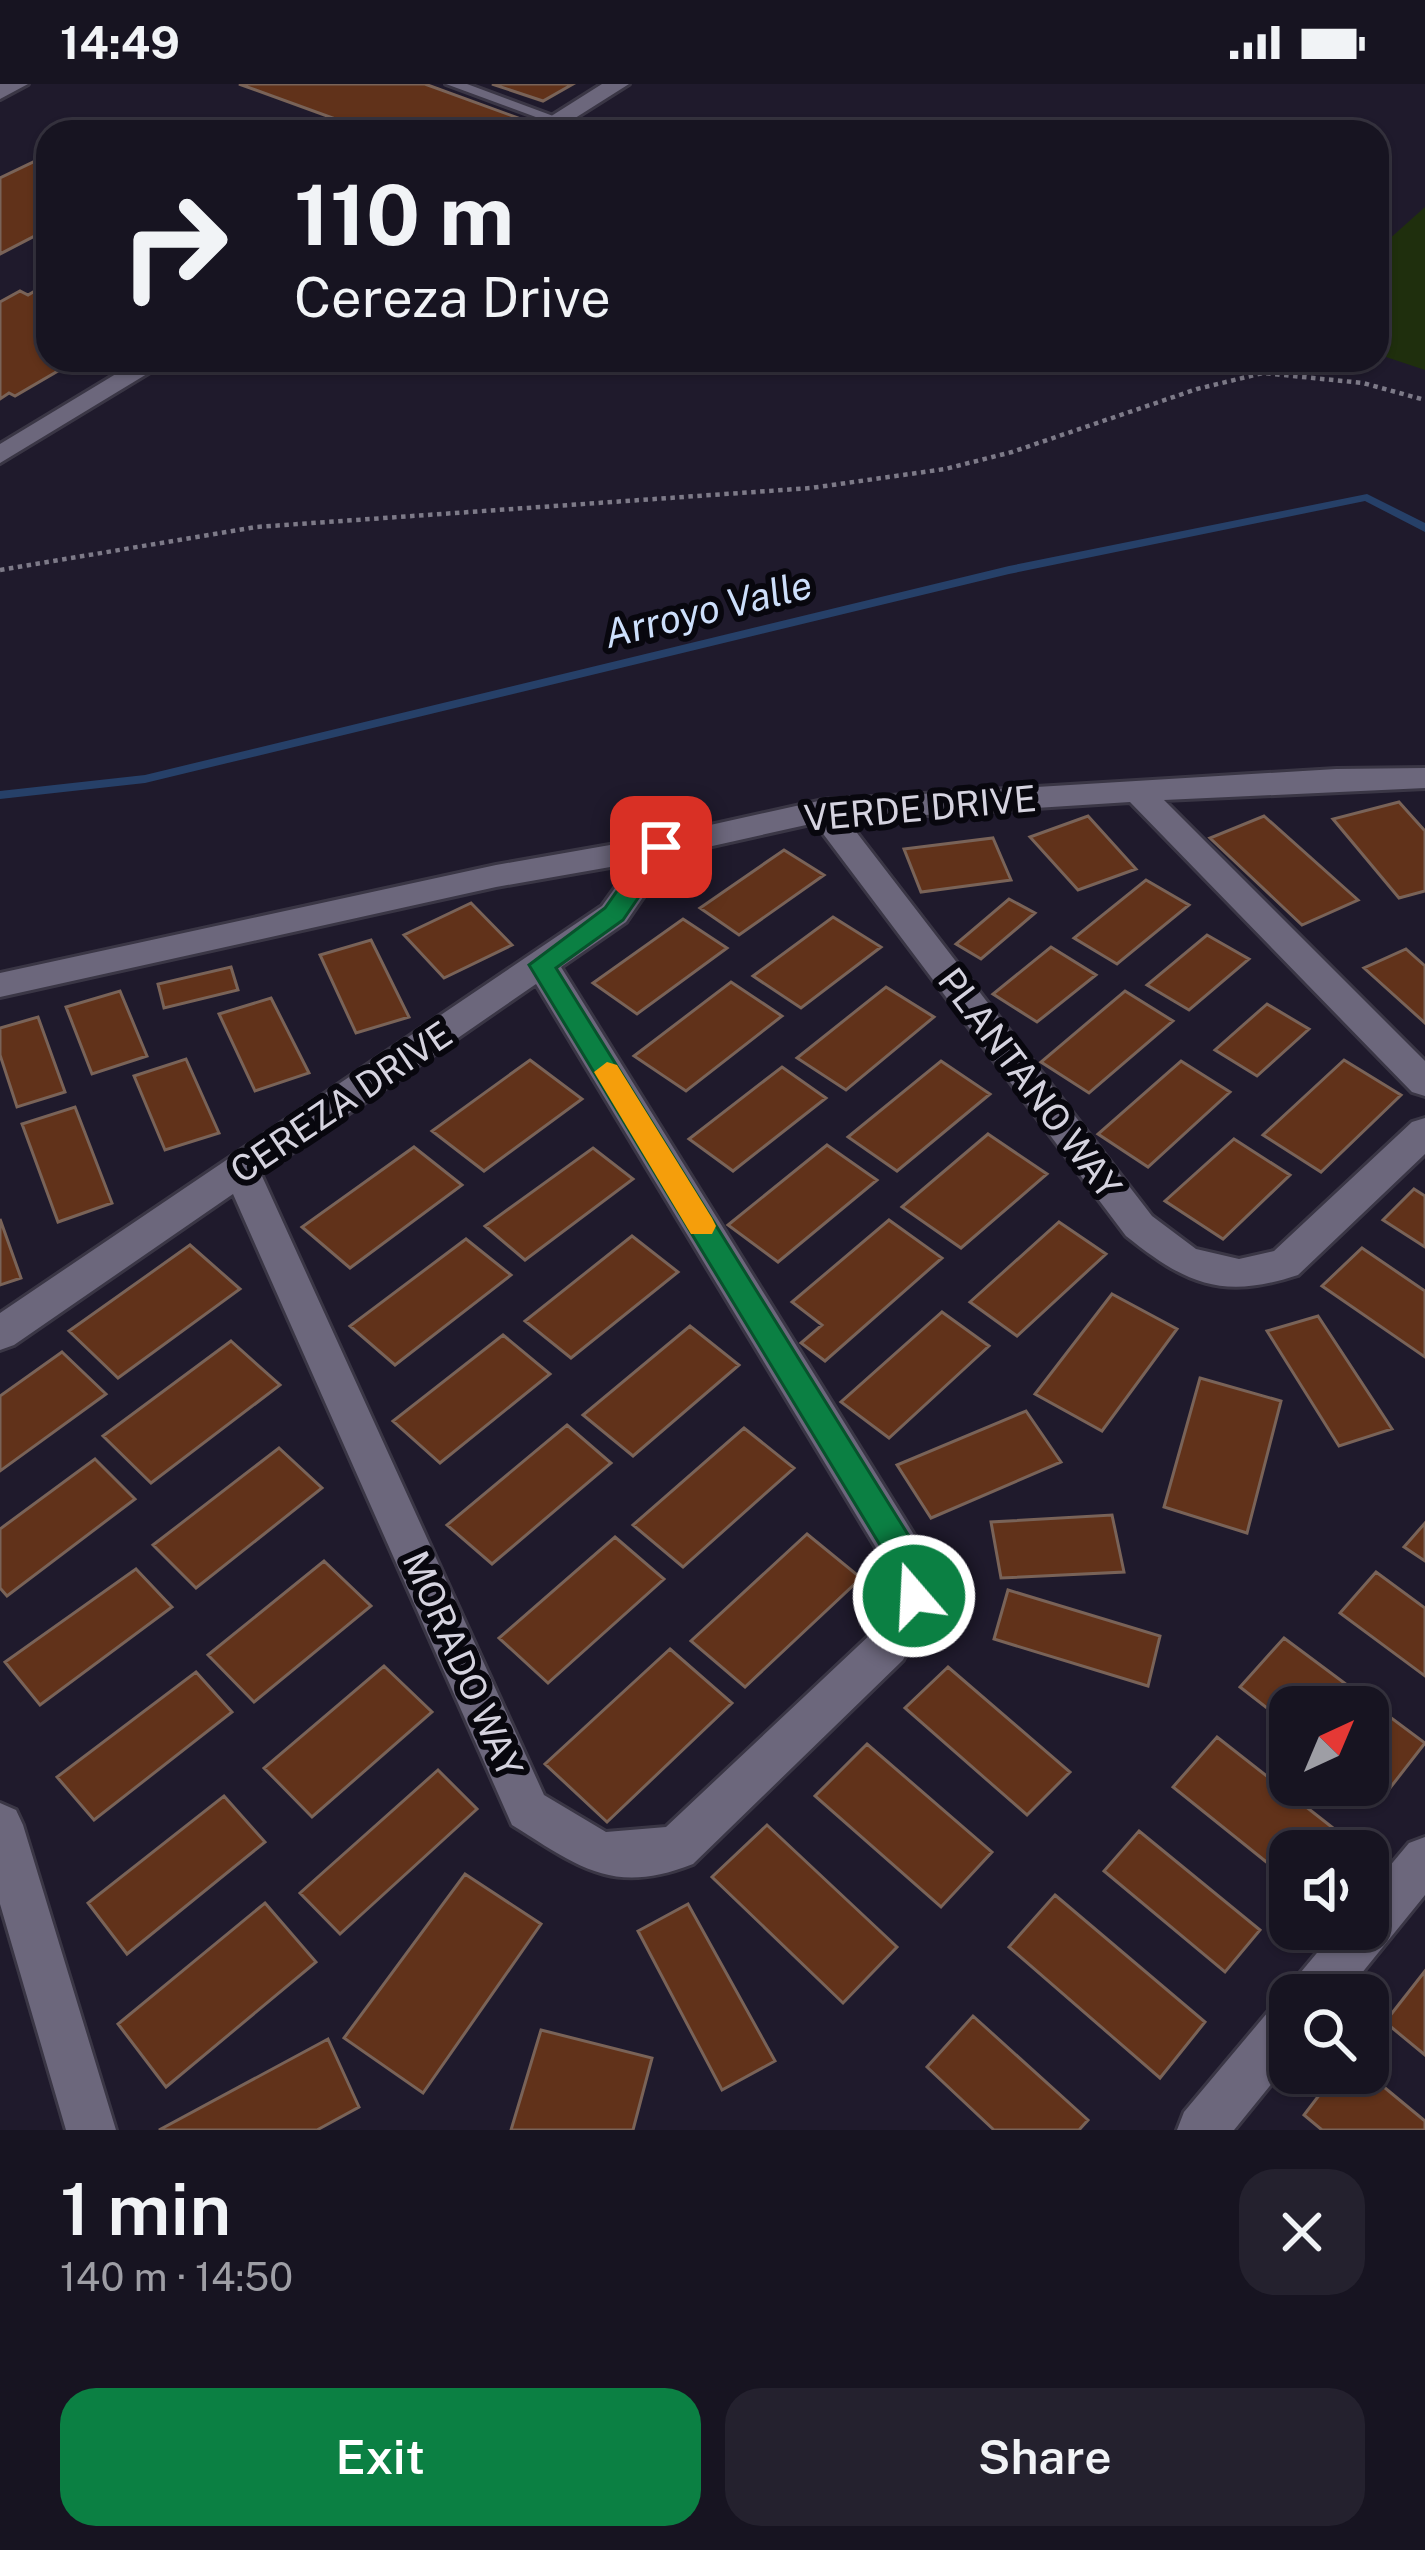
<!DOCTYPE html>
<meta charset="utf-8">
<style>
body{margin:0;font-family:"Public Sans",sans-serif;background:#24212e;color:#f1f3f6;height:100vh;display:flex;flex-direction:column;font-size:45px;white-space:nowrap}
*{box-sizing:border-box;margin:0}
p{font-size:39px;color:#9e9ea5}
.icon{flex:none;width:66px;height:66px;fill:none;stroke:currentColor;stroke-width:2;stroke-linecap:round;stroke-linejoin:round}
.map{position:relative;height:2046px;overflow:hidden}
.panel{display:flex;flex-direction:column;background:#171421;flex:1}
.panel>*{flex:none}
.hud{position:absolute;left:36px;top:36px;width:1353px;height:252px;border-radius:36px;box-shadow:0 3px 9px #0004,0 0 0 3px #36333f;background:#171421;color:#f1f3f6;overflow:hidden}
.needle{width:78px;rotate:44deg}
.controls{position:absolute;left:1269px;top:1602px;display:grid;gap:24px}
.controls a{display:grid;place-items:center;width:120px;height:120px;border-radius:24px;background:#171421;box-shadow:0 3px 9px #0004,0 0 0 3px #36333f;font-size:60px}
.pin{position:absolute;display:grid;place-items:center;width:102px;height:102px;color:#fff;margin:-51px;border-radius:24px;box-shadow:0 6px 18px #0006}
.me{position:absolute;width:132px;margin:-66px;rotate:341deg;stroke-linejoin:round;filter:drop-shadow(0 0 9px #0008)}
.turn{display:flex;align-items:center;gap:42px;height:252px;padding:0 60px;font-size:54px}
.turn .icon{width:156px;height:156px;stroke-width:2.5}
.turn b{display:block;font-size:84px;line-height:102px}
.round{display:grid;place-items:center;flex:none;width:126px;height:126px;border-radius:36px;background:#24212e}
.summary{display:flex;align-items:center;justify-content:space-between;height:204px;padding:0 60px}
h1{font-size:72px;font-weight:600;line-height:90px}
.action{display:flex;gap:24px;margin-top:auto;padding:24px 60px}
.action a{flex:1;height:138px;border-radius:36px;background:#0b8043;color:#fff;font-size:48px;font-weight:600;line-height:138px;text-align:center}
.action a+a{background:#24212e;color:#f1f3f6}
.status{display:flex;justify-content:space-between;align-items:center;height:84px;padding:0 60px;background:#171421;direction:ltr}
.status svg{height:33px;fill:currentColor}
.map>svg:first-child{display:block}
.green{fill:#1f2f0d}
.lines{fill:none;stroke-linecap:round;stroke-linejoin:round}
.stream{fill:#264068;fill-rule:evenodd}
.building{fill:#61321a;stroke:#796358;stroke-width:3}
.lane-casing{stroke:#3a3645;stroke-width:6}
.street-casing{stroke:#3a3645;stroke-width:6}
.path{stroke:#7d7a88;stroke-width:4.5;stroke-dasharray:4.5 4.5;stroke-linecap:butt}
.lane{fill:#6c677c;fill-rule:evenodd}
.street{fill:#6c677c;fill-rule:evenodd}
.route{fill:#0b8043;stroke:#07532c;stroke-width:3}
.slow{fill:#f59e0b}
.labels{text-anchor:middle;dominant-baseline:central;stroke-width:12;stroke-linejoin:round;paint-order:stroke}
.street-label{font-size:36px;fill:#d5d3df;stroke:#08070e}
.water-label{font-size:39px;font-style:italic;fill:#cddffb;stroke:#08070e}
</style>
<div class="status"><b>14:49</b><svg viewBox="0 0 49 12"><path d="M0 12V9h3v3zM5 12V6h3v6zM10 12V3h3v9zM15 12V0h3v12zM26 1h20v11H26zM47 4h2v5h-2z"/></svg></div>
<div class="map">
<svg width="1425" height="2046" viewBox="0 0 1425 2046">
<rect width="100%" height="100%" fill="#1f1a2c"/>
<path class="green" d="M1425,123V286L1377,270V166Z"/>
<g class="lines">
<path class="stream" d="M1367,410L1425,439V448L1365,417L1009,490L145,699L0,715V707L145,691L1009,482Z"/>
</g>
<path class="building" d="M239,0H425L532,39L517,48H371Z
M492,0H573L543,17Z
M48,71V145L0,170V94Z
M48,192V276L75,277L15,312L9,309L0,315V218L20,207L28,211L45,201L43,195Z
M1399,718L1425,747V807L1399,814L1333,735Z
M1088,732L1136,785L1078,806L1030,753Z
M1264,732L1358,816L1302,841L1210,754Z
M993,754L1011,796L921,808L904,765Z
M784,766L824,791L739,851L700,824Z
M1146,796L1189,821L1117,880L1074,854Z
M1009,815L1035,829L981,875L956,860Z
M471,819L512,861L444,894L404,851Z
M833,833L881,863L801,924L753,892Z
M683,835L727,864L637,930L593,899Z
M1207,851L1249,875L1189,926L1147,901Z
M371,856L409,933L356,949L320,871Z
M1051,863L1096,891L1037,938L993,910Z
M1406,865L1425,882V939L1364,884Z
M231,883L238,906L164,924L158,900Z
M731,898L782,932L686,1007L634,972Z
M886,903L934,933L846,1006L797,974Z
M120,907L147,972L92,990L66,923Z
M1125,907L1173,937L1089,1009L1041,978Z
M271,914L309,989L255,1007L219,930Z
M1267,920L1309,945L1257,992L1215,966Z
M38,933L65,1008L17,1023L0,971V944Z
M186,975L219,1049L165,1066L134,992Z
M530,976L582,1015L484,1087L432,1047Z
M1344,976L1401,1011L1321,1088L1263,1051Z
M941,977L990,1010L897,1087L848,1053Z
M1181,977L1230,1008L1148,1083L1098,1050Z
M782,983L826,1014L733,1087L689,1055Z
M75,1023L112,1119L58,1138L22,1040Z
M988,1050L1047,1090L961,1164L902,1123Z
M1234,1055L1290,1091L1223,1155L1165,1117Z
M827,1061L877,1096L778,1178L728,1141Z
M414,1063L462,1101L350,1184L302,1143Z
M593,1064L633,1095L525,1176L485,1142Z
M1414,1105L1425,1112V1163L1383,1136Z
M0,1135L21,1194L0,1201Z
M889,1136L942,1174L825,1277L801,1259L822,1241L792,1218Z
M1059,1138L1106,1170L1017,1252L970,1218Z
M632,1152L678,1188L571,1274L525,1237Z
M466,1155L511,1191L395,1281L350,1242Z
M190,1161L240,1205L118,1294L69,1247Z
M1362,1164L1425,1207V1273L1322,1202Z
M1112,1210L1177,1245L1102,1347L1035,1310Z
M942,1228L989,1262L889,1354L841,1318Z
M1318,1232L1392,1345L1339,1362L1267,1247Z
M690,1242L739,1281L633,1372L583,1331Z
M503,1251L550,1290L440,1379L393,1337Z
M231,1257L280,1301L151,1399L103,1352Z
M62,1268L106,1310L0,1387V1312Z
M1200,1294L1281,1317L1247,1449L1164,1423Z
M1026,1327L1061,1378L931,1434L897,1381Z
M567,1341L611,1379L492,1480L447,1441Z
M744,1344L794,1384L683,1483L633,1441Z
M279,1364L322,1404L196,1504L153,1461Z
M95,1375L135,1415L7,1512L0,1504V1445Z
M1112,1431L1124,1488L1001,1494L991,1438Z
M1425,1439V1477L1404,1463Z
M807,1450L861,1494L745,1603L691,1557Z
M615,1453L664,1495L548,1599L499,1554Z
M324,1477L371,1522L254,1618L208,1571Z
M136,1485L172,1523L40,1621L5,1578Z
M1376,1488L1425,1524V1592L1340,1529Z
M1008,1506L1160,1552L1148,1602L994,1555Z
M1284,1554L1425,1659L1383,1713L1367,1701L1368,1623H1290V1642L1240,1603Z
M670,1565L732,1619L607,1738L545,1680Z
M384,1582L432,1628L312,1733L264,1684Z
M948,1583L1070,1688L1027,1731L905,1624Z
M196,1588L232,1628L94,1736L57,1693Z
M1217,1653L1342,1751L1328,1767H1290V1797L1173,1703Z
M867,1660L992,1768L941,1823L815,1712Z
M438,1686L477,1725L340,1850L300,1809Z
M224,1712L265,1758L127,1870L88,1819Z
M767,1741L897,1863L843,1919L712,1793Z
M1139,1747L1260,1846L1225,1888L1104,1787Z
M465,1790L541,1840L423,2009L344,1954Z
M1055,1811L1205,1938L1160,1994L1009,1863Z
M265,1819L316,1878L166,2003L118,1940Z
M688,1820L775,1977L722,2006L638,1847Z
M1425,1887V1971L1385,1938Z
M973,1932L1088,2036L1079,2046H994L927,1983Z
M541,1946L652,1974L633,2046H511Z
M328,1955L359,2023L317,2046H159Z
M1336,1989H1367L1425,2037V2046H1322L1304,2031Z"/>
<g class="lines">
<g class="lane-casing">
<path id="lane" d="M446,0H467L564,36L552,39Z"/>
</g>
<g class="street-casing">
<path id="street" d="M0,0H28L0,15Z
M602,0H629L553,48H526Z
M139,276H170L0,379V360Z
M1425,684V704L1164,716L1425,977V1012L1412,1008L1130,718L847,736L1152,1132L1196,1165L1239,1175L1274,1167L1412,1038L1425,1034V1070L1298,1191C1222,1216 1186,1200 1126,1152L815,739L672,771L626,838L561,883L916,1454L935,1512L903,1576L693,1780C612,1812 578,1782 512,1741L233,1110L14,1261L0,1266V1229L602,822L633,779L496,803L0,913V889L496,781L661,752L823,716L1336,685ZM536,900L881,1472L892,1511L873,1548L666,1743L606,1748L544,1711L261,1090Z
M0,1719L16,1726L23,1741L116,2046H66L0,1820Z
M1425,1753V1811L1344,1911L1290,1914L1296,1894L1337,1845H1368V1808L1409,1759Z
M1290,1915V1977L1234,2046H1177L1184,2028L1273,1922Z"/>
</g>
<path class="path" d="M0,486L256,443L811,404L945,385L1012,368L1197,305L1263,289L1363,299L1425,316"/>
<use href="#lane" class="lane"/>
<use href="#street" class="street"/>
</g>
<path class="route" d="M661,755L673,763L623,836L556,884L912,1457L930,1512L925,1522L914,1526L902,1522L886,1471L529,881L605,824L652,757Z"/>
<path class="slow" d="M607,978L617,981L712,1134L716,1142L712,1150H691L594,988Z"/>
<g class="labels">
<g class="street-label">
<text transform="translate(920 724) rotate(-5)">VERDE DRIVE</text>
<text transform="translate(1030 999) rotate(53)">PLANTANO WAY</text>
<text transform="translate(341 1018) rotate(-34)">CEREZA DRIVE</text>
<text transform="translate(463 1580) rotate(66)">MORADO WAY</text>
</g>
<g class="water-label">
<text transform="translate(708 525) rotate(-14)">Arroyo Valle</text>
</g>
</g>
</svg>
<div class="controls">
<a><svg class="needle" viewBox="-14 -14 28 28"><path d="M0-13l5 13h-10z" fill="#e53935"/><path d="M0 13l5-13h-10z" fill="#9e9ea5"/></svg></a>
<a><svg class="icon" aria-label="sound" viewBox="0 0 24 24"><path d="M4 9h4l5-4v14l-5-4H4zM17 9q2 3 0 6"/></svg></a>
<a><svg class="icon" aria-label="search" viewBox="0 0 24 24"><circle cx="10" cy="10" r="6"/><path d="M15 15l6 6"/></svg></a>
</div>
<div class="pin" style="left:661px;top:763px;background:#d93025"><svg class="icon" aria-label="arrive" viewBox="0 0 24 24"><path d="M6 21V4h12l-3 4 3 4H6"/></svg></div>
<svg class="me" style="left:914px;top:1512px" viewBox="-20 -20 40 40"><circle r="17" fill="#0b8043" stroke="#fff" stroke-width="3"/><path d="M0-11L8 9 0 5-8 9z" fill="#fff"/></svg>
<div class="hud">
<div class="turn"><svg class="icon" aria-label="right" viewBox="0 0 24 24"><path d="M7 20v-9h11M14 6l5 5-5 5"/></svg><div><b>110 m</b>Cereza Drive</div></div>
</div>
</div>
<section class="panel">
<div class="summary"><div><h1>1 min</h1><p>140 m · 14:50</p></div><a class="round"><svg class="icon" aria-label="close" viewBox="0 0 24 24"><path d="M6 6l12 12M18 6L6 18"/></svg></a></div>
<div class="action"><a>Exit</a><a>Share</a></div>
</section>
